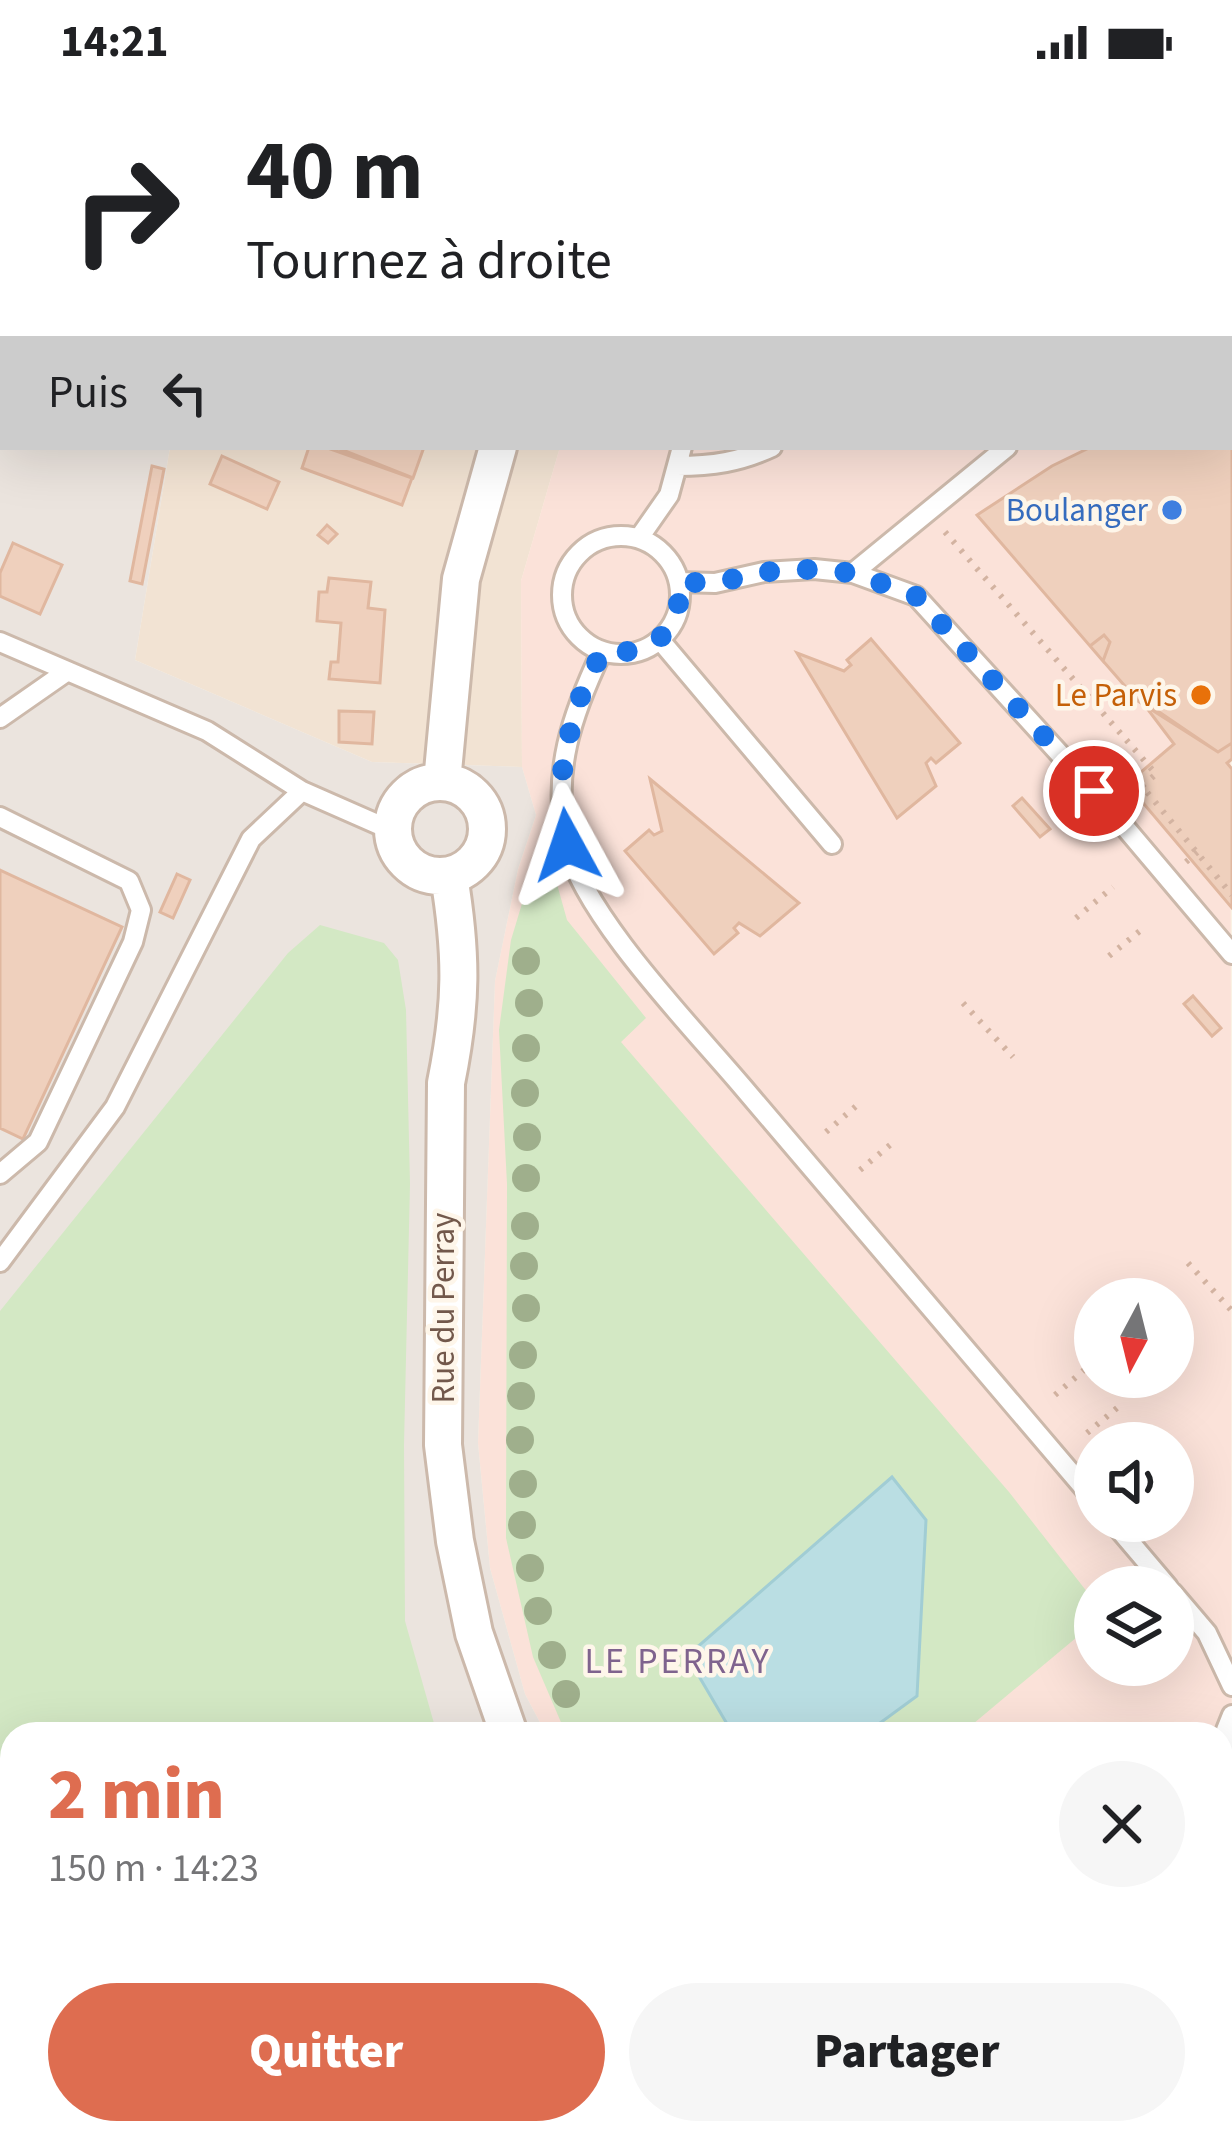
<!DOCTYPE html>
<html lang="fr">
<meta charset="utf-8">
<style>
body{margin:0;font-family:"Source Sans 3",sans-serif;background:#f6f6f6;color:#202124;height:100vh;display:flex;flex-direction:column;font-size:45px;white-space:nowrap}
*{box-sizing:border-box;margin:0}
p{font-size:39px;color:#757577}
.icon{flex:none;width:66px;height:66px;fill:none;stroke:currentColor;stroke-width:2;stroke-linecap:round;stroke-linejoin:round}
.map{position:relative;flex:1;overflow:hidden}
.side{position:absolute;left:0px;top:1638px;width:1233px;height:423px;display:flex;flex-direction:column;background:#fff;border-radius:36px 36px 0 0;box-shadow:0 12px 48px #0002}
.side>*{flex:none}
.guide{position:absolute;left:0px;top:0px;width:1233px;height:366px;box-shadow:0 12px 48px #0002;background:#fff;color:#202124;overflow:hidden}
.needle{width:78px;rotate:187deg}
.tools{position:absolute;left:1074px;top:1194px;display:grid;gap:24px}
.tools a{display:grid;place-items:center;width:120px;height:120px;border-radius:50%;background:#fff;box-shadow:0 12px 48px #0002;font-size:60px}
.pin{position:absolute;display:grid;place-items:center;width:102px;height:102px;color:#fff;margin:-51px;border:6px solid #fff;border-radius:50%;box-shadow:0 3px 12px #0007}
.me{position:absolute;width:132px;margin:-66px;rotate:355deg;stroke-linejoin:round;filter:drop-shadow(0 0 9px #0008)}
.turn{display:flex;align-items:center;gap:42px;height:252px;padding:0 48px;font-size:54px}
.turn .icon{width:156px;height:156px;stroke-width:2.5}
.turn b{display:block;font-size:84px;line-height:102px}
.then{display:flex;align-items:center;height:114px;padding:0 48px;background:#0003;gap:24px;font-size:45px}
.round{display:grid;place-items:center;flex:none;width:126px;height:126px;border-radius:63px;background:#f6f6f6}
.summary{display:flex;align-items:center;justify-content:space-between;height:204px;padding:0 48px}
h1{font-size:72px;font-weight:800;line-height:90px;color:#de6d50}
.primary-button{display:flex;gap:24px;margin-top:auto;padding:24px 48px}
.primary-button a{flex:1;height:138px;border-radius:72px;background:#de6d50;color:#fff;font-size:48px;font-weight:800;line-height:138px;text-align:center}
.primary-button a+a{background:#f6f6f6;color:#202124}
.status{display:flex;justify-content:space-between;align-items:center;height:84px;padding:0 60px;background:#fff;direction:ltr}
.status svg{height:33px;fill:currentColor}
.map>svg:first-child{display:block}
.residential{fill:#f2e3d3}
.commercial{fill:#fbe2d9;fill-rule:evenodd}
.industrial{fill:#ebe4de}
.green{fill:#d3e8c4}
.water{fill:#badee3;stroke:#a1cdd4;stroke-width:3}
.building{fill:#efd0bd;stroke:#e0b79f;stroke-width:3}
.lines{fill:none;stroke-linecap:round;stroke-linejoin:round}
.service-casing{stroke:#ccb9ab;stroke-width:24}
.minor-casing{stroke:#ccb9ab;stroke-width:42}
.path{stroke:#d3b3a1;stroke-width:6;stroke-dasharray:3 9;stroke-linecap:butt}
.service{stroke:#fff;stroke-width:18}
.minor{stroke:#fff;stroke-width:36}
.tree{fill:#9faf8c}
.route{stroke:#1a73e8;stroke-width:21;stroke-dasharray:0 37.8}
.shop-dot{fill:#3f7fe0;stroke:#fef6ea;stroke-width:4.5}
.food-dot{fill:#e8710a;stroke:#fef6ea;stroke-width:4.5}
.labels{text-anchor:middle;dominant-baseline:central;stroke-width:9;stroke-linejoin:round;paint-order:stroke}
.shop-label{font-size:33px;fill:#366cbe;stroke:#fef6ea;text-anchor:end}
.food-label{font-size:33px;fill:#c56008;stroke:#fef6ea;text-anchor:end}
.street-label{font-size:33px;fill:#72584b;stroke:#fef6ea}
.neighbourhood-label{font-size:36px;letter-spacing:3px;fill:#7f638e;stroke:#fef6ea}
</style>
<div class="status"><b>14:21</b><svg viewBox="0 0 49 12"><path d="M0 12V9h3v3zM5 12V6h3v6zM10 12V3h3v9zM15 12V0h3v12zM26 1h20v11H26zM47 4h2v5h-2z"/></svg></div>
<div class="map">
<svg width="1232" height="2059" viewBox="0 0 1232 2059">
<rect width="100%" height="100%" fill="#fbf2e4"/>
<path class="residential" d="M513,0H1232V112L1230,3H511Z
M170,363H560L521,497L522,683L372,678L135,576Z"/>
<path class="commercial" d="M1230,114L1232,2059H850L858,2049H1221V1650H546L525,1610L490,1484L478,1359L495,897L518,785L536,731L522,683L521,497L560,363H1230ZM1095,1215H1173V1293H1095ZM1095,1359H1173V1437H1095ZM1095,1503H1173V1581H1095Z"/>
<path class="industrial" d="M0,0H513L3,3V363H170L135,576L372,678L522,683L536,731L518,785L495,897L478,1359L490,1484L525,1610L546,1650H12V1984L0,1973Z
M84,2049H858L850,2059H95Z"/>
<path class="green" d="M543,750L567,836L646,934L621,958L1009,1408L1095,1518V1538L961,1650H566L533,1573L506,1454L507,1100L499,946L511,856Z
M320,841L384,859L398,876L406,926L410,1100L404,1361L405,1537L437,1650H12V1706L0,1683V1227L288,869Z
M1232,1731V1819L1221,1857V1740Z
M0,1973L12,1984V2049H84L95,2059H0Z
M1221,2021L1232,2040V2059H1151L1129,2049H1221Z
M317,2049H395L388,2059H332Z"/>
<path class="water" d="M892,1393L926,1436L917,1612L865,1650H733L687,1572Z"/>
<path class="building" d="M0,0H112L3,3V79Z
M1232,307V659L1218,668L1138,617L1103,577L1110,558L1104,551L1090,562L977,431L1052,382L1091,363H1230Z
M309,363H325L412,394L402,421L302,384Z
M335,363H424L413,394Z
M222,372L279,398L267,425L210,400Z
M152,382L164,385L142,500L130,497Z
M327,441L337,450L328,459L318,451Z
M13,459L62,481L40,530L0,512V489Z
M329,494L371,498L368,524L385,526L380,599L329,595L331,578H338L341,539L317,537L319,508H327Z
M1104,551L1110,558L1103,577L1090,562Z
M871,555L960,659L936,679L931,674L926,679L936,702L897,734L797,569L844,587L851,581L847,576Z
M1140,615L1218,668L1232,659V675L1227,679L1232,685V824L1127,700L1174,660Z
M339,627L374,628L372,660L339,658Z
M650,695L799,819L760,852L739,839L734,844L738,849L714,870L625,767L649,746L654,751L662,747Z
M1022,714L1050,745L1040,753L1013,722Z
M0,786L122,843L23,1055L0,1044Z
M177,790L190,796L173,834L160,828Z
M1193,912L1221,944L1212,952L1184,920Z"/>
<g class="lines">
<g class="service-casing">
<path id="service" d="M147,3L149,0
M0,206L3,202
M1230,243L1232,251
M677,382C712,382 740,378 772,363
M562 511a59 59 0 1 1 118 0a59 59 0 1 1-118 0Z
M639,454L669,411L682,363
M853,489L1007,363
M679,498L715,499L764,488L814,485L853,489L916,512L1107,722L1232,870
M660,556L832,760
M0,558L207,647L302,707L393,747
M602,567C572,630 551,689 567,760C583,831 692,943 741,1001C859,1140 977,1278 1095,1417
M0,634L66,588
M0,733L129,797L141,826L133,858L38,1058L0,1090
M0,1178L115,1023L251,755L302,707
M1112,1437L1168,1503
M1173,1509L1207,1549L1232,1602
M1232,1631L1226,1646L1232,1675
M1221,1701L1232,1696
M434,2059L442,2049"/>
</g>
<g class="minor-casing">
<path id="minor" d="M659,0L664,3
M571,3L576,0
M1230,163H1232
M393 745a47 47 0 1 1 94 0a47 47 0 1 1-94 0Z
M442,698L461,495L498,363
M449,792C462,871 462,920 446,999L443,1361L455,1457L474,1549L509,1650
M1059,2049L1081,2059"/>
</g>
<path class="path" d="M945,448L1156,690L1142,702L1232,811
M1186,778L1202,764
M1076,834L1113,803
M1109,872L1146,842
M963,919L1013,973
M826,1048L862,1017
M860,1086L896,1056
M1188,1179L1232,1227
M1055,1311L1090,1281
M1087,1349L1123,1319
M0,2027L12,2037
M25,2049L37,2059"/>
<use href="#service" class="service"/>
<use href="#minor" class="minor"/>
</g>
<g class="tree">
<circle cx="526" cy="877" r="14"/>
<circle cx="529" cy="919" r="14"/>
<circle cx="526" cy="964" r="14"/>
<circle cx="525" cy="1009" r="14"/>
<circle cx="527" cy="1053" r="14"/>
<circle cx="526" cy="1094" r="14"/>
<circle cx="525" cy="1142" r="14"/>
<circle cx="524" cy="1182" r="14"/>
<circle cx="526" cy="1224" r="14"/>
<circle cx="523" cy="1271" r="14"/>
<circle cx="521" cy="1312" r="14"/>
<circle cx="520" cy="1356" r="14"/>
<circle cx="523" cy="1400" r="14"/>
<circle cx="522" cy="1441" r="14"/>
<circle cx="530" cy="1484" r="14"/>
<circle cx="538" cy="1527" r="14"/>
<circle cx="552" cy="1571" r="14"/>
<circle cx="566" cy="1610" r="14"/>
</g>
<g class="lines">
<path class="route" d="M567,761L561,695L574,627L602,567C649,574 684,547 679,498L715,499L764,488L814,485L853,489L916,512L1094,707"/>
</g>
<circle class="shop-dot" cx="1172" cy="426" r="12"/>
<circle class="food-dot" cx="1201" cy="611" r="12"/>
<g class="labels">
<g class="shop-label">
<text x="1148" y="426">Boulanger</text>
</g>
<g class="food-label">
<text x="1177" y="611">Le Parvis</text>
</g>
<g class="street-label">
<text transform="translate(443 1224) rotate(-90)">Rue du Perray</text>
</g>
<g class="neighbourhood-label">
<text x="678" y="1577">LE PERRAY</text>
</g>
</g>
</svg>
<div class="tools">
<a><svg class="needle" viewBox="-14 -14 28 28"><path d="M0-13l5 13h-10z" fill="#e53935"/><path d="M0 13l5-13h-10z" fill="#757577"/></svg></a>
<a><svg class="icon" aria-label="sound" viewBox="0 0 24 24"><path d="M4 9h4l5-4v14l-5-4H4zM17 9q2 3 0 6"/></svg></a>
<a><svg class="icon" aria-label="layers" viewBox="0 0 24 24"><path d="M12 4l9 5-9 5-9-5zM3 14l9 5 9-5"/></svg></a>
</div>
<div class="pin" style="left:1094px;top:707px;background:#d93025"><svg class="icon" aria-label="arrive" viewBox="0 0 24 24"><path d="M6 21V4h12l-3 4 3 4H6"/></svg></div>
<svg class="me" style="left:567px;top:761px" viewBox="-20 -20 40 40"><path d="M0-17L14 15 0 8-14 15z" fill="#1a73e8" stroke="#fff" stroke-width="4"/></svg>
<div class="guide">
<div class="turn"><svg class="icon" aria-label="right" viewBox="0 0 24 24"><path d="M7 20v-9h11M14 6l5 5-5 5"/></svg><div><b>40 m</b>Tournez à droite</div></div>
<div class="then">Puis<svg class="icon" aria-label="left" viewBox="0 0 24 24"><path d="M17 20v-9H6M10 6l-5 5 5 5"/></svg></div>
</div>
<section class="side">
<div class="summary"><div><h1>2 min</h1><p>150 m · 14:23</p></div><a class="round"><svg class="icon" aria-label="close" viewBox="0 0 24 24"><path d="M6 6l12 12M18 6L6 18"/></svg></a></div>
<div class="primary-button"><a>Quitter</a><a>Partager</a></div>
</section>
</div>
